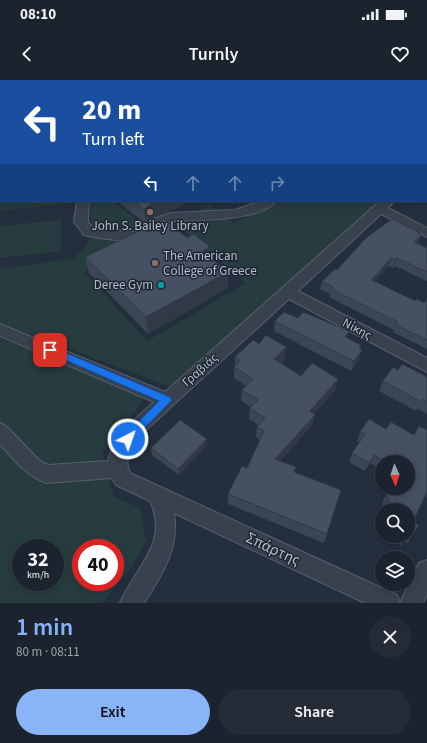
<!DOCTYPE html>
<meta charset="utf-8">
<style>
body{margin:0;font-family:"Source Sans 3",sans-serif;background:#242b36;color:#f1f3f6;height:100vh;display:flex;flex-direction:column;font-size:15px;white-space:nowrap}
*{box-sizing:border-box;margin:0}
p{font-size:13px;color:#a0a4aa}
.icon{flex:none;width:22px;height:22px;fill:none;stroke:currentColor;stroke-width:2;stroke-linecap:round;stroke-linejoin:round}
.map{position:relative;height:523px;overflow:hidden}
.details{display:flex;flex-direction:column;background:#1b232e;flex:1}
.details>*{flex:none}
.guide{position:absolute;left:0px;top:0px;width:427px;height:122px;box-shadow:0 2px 10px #0003,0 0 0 1px #39404a;background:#1a4fa0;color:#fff;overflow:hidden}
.needle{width:26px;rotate:177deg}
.fabs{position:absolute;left:375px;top:375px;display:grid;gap:8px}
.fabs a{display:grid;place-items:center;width:40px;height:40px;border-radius:50%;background:#1b232e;box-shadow:0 2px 10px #0003,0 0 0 1px #39404a;font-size:20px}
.speed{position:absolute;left:12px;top:459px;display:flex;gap:8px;font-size:20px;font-weight:700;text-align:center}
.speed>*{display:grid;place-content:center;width:52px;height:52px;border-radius:50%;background:#1b232e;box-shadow:0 2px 10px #0003,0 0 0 1px #39404a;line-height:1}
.speed small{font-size:10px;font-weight:400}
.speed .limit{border:6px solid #d22;background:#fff;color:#111}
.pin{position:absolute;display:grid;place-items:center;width:34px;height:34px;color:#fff;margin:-17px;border-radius:8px;box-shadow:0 2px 6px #0006}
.me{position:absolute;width:44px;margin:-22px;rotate:41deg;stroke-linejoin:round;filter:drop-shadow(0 0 3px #0008)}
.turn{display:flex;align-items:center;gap:14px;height:84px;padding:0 16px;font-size:18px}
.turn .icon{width:52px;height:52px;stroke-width:2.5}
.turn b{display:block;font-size:28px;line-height:34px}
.lanes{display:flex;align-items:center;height:38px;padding:0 16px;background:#0003;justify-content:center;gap:20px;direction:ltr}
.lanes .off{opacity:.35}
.round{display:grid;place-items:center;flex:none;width:42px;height:42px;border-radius:21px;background:#242b36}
.head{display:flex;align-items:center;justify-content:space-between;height:68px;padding:0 16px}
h1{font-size:24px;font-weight:600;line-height:30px;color:#8ab4f8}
.primary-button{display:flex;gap:8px;margin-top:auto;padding:8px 16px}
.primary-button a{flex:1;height:46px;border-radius:24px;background:#8ab4f8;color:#111;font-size:16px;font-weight:600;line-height:46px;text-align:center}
.primary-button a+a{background:#242b36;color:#f1f3f6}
.status{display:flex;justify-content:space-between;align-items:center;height:28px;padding:0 20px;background:#1b232e;direction:ltr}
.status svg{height:11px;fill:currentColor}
header{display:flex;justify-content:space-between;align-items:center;height:52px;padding:0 16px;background:#1b232e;font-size:18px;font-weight:600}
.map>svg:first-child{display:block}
.green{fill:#263c3f;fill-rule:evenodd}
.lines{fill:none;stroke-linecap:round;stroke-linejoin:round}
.minor-casing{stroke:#565f6c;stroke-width:2}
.minor{fill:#38414e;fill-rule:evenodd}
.wall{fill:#3b4654}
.shaded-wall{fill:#303945}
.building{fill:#455162;stroke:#303945}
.route{fill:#1a73e8;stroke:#114b97}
.education-dot{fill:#8d6e63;stroke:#1d2633;stroke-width:1.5}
.culture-dot{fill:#0f9aa8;stroke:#1d2633;stroke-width:1.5}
.labels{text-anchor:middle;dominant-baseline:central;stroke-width:3;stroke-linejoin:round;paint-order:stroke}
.poi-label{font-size:13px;fill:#b4bcc9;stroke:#1d2633}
.street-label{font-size:13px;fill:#b4bcc9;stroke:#1d2633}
.near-street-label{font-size:16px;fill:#b4bcc9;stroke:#1d2633}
</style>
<div class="status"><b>08:10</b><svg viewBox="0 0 49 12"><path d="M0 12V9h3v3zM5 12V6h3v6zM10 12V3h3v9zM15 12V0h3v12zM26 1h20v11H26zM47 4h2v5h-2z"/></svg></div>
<header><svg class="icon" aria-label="back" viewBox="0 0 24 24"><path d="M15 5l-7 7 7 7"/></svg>Turnly<svg class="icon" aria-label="heart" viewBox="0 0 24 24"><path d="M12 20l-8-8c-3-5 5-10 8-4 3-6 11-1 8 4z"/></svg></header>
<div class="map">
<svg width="427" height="523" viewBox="0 0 427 523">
<rect width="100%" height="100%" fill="#242f3e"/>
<path class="green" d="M0,0H243L1,1V121H68L67,124L0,131Z
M90,121H113L146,147L122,170L84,192L147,261L246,203L174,142L210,125L234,143L279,121H381L171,307L0,243V189L72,179L84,169L92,157Z
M61,140V171L0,178V146Z
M0,258L142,316L141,323L102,373L114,417L140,428L146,461L132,486L102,523H0ZM21,468H55V502H21ZM81,468H115V502H81Z"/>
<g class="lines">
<g class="minor-casing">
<path id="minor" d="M288,0H298L299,1H289Z
M426,9H427L426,16Z
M426,22H427V28H426Z
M77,121H89L88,142L93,148L137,152L156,138L171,133L235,130L260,121H276C263,141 196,140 173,141C162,145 155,155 144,160C136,163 94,158 84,155L74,142Z
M380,121H394L388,128L427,148V157L381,134L298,211L427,278V292L289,219L147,349C137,361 121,376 130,393L397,515L400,523L419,483L427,480V514L423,523H365L174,433C180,466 162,496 144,523H120C134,489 170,463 150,421L116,405L112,398L46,403C26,395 14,380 0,364V343L6,346L40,381L48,385L108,381C112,356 136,338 154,322L0,256V244L165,312Z"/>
</g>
<use href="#minor" class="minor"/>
</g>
<path class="wall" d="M427,108V122L424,121H426V109Z
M117,121H191L168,132L155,137L146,144Z
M419,155L418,164L427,168V201L395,186L393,188L388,186L375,201L415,221L424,223L427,219V269L393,252L394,250L329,217L330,214L320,209L322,201L337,190Z
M85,177H210L228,208L148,254L89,193Z
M298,238L347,258L360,269L359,279L351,291L274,251L275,241Z
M235,277L285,278L281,283L301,296L335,310L314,334L315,335L312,345L280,381L295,392L327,454L324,463L228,424V414L247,388L260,360L256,357L257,347L258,345L249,339L250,328L251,327L241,321L242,310L246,306L234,298Z
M398,290L427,297V334L417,328L416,331L379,311L383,301Z
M386,349L414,355L427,350V417L425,415L413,442L419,445L407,464L404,461L401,466L397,456H408V430H385L382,423L386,415L392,414L391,408H408V382H382V390L370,383L365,391L349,382L352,373L360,362L357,361L360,352Z
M207,359V365L179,395L152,375L151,368Z"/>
<path class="shaded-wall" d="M157,121H191L168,132L155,137L146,144L144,129L154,122Z
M420,153L418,159L421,156L418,164L411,170L414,162L418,154Z
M210,167V184L203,171Z
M391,178L388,186L370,207L372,200Z
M397,178L395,186L393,188L395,180Z
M228,192V208L148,254L146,237Z
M349,251L346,261L345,257Z
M361,265L358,275L362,270L359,279L351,291L354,281L359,268Z
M286,267L285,278L273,290L274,279Z
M338,299L335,310L307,342L310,331Z
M315,335L312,345L273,389L275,379Z
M207,359V365L179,395L178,389Z
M374,375L370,383L365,391L369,383Z"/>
<path class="building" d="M214,0H292V1H212Z
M134,121H157L154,122L144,129Z
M164,139L187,158L194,154L210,167L203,171L228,192L146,237L85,177Z
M392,139L420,153L418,154L421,156L414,162L427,168V192L397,178L395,180L391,178L372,200L415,221L417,219L424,223L427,219V260L396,245L398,242L331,209L333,207L322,201L335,189L337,190L366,158Z
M284,232L298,238L303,232L349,251L345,257L361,265L359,268L362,270L354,281L275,241Z
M266,255L286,267L274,279L301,296L312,283L338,299L310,331L315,335L275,379L296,387L294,392L341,410L327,454L228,414L242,386L247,388L264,351L257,347L265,338L250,328L258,320L242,310L253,299L234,287L241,280L235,277L253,260L259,264Z
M402,284L427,297V322L422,319L420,321L383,301L393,287L398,290Z
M369,339L386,349L391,342L414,355L419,346L427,350V411L413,442L419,445L412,456L408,453V430H393L386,415L398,414L397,408H408V382H386L374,375L369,383L352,373L365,354L360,352Z
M180,340L207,359L178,389L151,368Z"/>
<path class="route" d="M50,266L170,317L172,320L131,362H124L122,359L124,356L159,321L47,272L45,270Z"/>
<g class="education-dot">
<circle cx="150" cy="132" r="4"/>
<circle cx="155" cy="183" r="4"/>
</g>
<circle class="culture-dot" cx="161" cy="205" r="4"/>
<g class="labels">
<g class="poi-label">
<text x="150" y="146">John S. Bailey Library</text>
<text x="163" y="176" text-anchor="start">The American<tspan x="163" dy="15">College of Greece</tspan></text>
<text x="153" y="205" text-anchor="end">Deree Gym</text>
</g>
<g class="street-label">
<text transform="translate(357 249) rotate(28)">Νίκης</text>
<text transform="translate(200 290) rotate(-42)">Γραβιάς</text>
</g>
<g class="near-street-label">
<text transform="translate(273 469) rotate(25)">Σπάρτης</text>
</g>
</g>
</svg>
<div class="fabs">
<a><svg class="needle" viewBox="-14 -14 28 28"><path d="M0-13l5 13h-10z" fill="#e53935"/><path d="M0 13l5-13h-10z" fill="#a0a4aa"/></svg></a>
<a><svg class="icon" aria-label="search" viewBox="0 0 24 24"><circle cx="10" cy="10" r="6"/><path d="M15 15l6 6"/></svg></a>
<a><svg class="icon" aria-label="layers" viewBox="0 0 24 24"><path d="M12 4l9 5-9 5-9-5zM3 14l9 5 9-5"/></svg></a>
</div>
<div class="speed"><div>32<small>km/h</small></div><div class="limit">40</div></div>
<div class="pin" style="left:50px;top:270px;background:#d93025"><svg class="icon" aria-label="arrive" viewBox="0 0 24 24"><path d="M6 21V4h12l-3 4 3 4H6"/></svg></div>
<svg class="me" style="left:128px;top:359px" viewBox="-20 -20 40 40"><circle r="17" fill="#1a73e8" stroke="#fff" stroke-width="3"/><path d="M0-11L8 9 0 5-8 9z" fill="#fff"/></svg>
<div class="guide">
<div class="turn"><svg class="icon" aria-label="left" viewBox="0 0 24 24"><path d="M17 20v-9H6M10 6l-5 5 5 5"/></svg><div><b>20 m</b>Turn left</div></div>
<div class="lanes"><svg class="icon" aria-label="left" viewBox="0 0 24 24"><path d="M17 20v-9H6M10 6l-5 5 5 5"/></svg><svg class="icon off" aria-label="ahead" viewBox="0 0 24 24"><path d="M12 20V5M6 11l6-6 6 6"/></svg><svg class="icon off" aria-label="ahead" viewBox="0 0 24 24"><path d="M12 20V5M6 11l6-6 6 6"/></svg><svg class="icon off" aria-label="right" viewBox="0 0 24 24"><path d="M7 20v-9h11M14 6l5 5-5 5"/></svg></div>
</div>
</div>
<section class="details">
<div class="head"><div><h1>1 min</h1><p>80 m · 08:11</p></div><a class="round"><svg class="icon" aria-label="close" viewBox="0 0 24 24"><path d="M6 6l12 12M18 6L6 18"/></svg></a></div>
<div class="primary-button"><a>Exit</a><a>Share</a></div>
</section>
